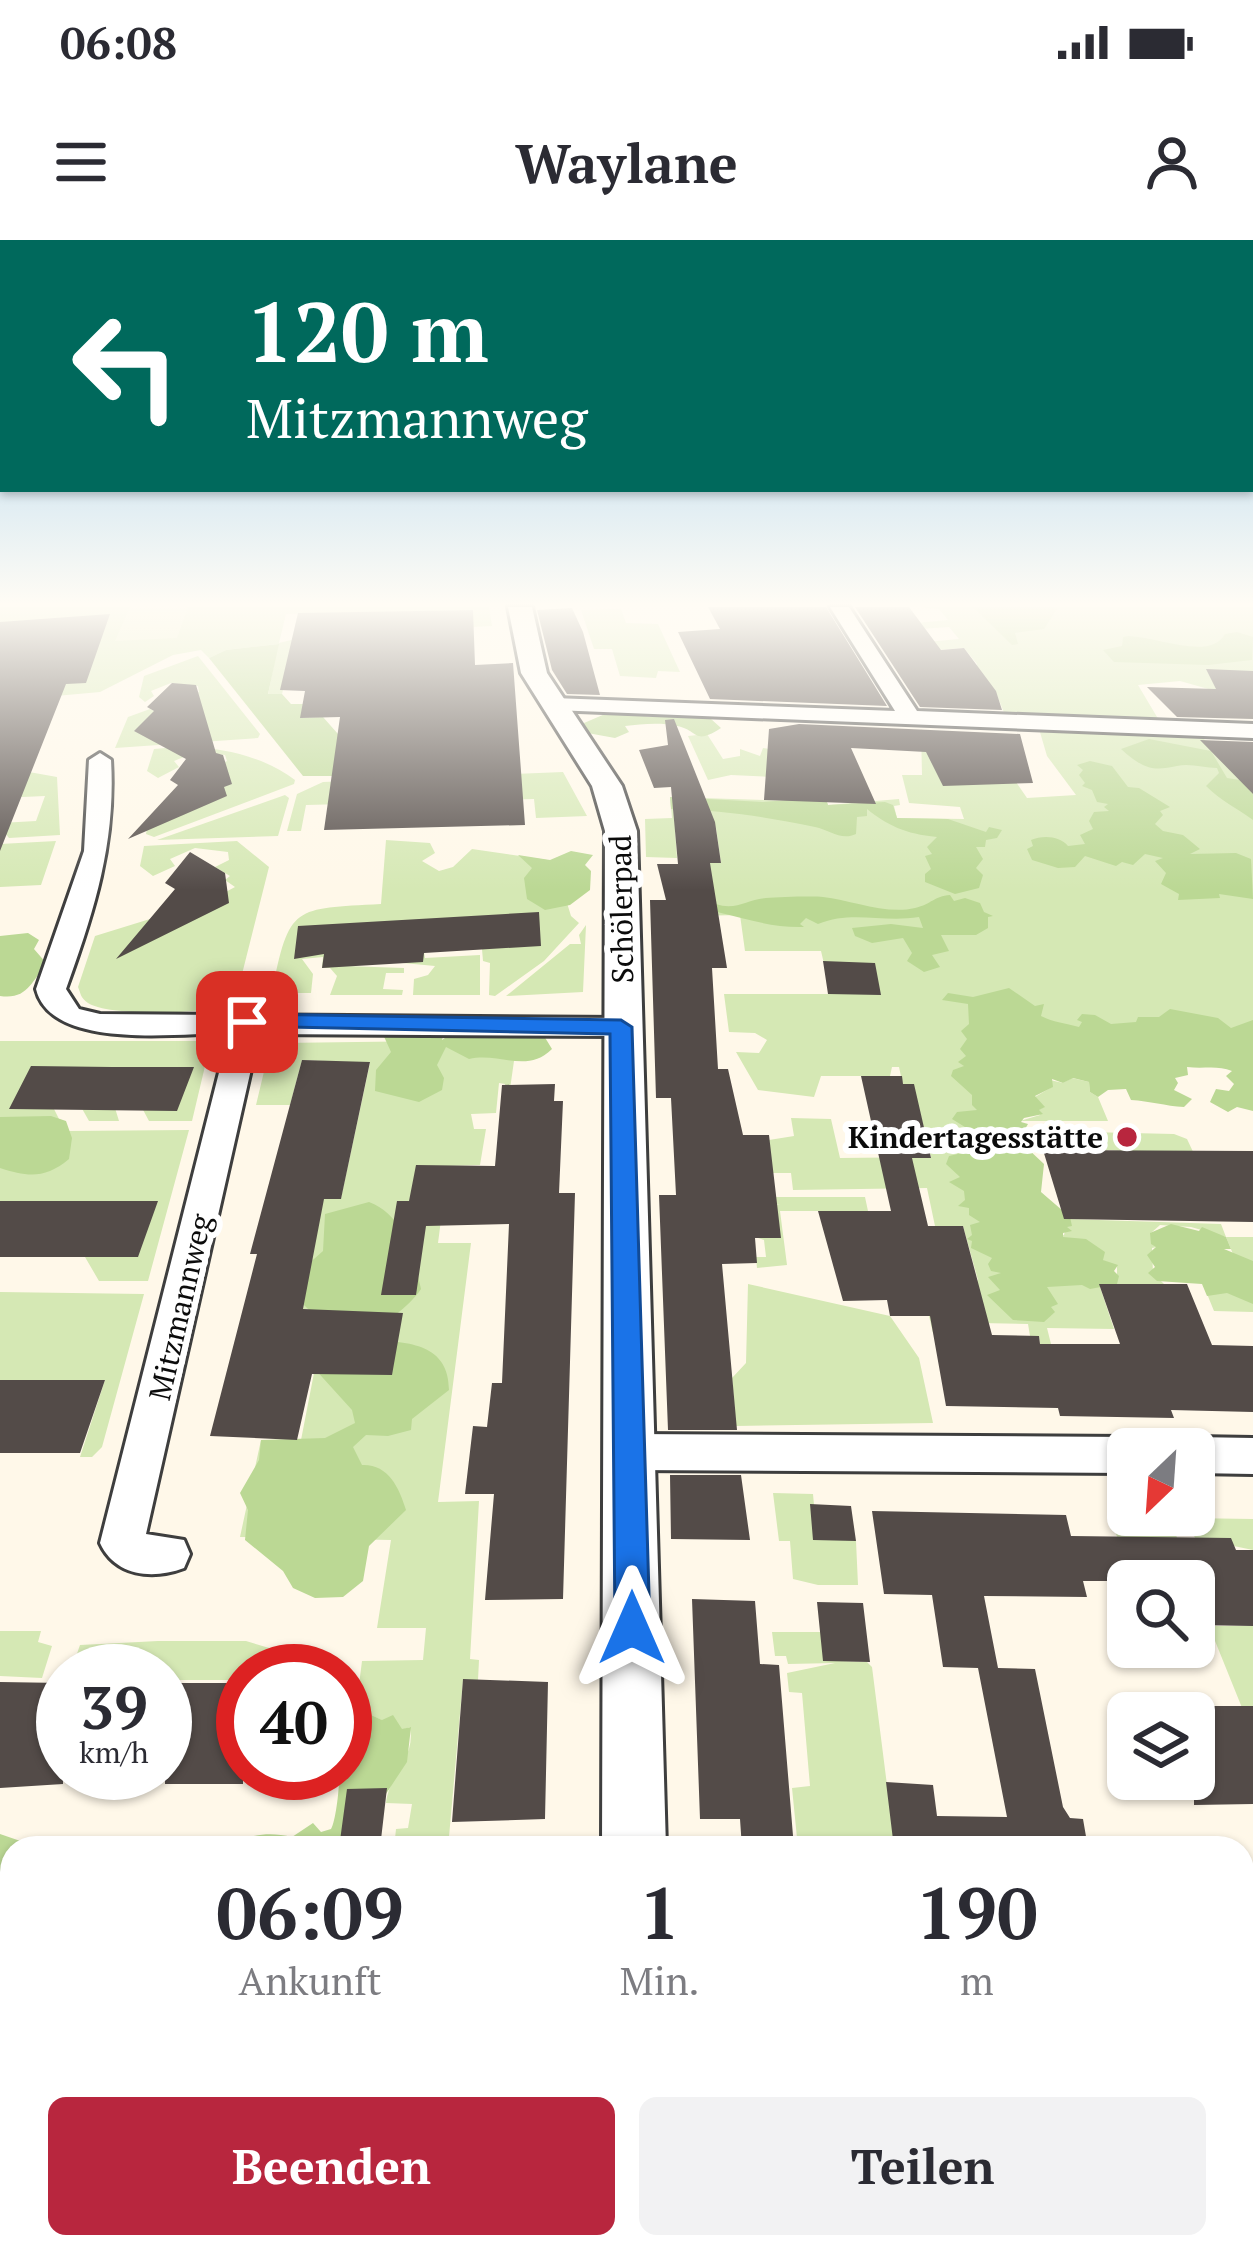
<!DOCTYPE html>
<html lang="de">
<meta charset="utf-8">
<style>
body{margin:0;font-family:"PT Serif",serif;background:#f2f2f3;color:#2b2b33;height:100vh;display:flex;flex-direction:column;font-size:45px;white-space:nowrap}
*{box-sizing:border-box;margin:0}
p{font-size:39px;color:#7c7c81}
.icon{flex:none;width:66px;height:66px;fill:none;stroke:currentColor;stroke-width:2;stroke-linecap:round;stroke-linejoin:round}
.map{position:relative;flex:1;overflow:hidden}
.panel{position:absolute;left:0px;top:1596px;width:1254px;height:423px;display:flex;flex-direction:column;background:#fff;border-radius:36px 36px 0 0;box-shadow:0 3px 9px #0004}
.panel>*{flex:none}
.guide{position:absolute;left:0px;top:0px;width:1254px;height:252px;box-shadow:0 3px 9px #0004;background:#00695c;color:#fff;overflow:hidden}
.needle{width:78px;rotate:205deg}
.controls{position:absolute;left:1107px;top:1188px;display:grid;gap:24px}
.controls a{display:grid;place-items:center;width:108px;height:108px;border-radius:18px;background:#fff;box-shadow:0 3px 9px #0004;font-size:60px}
.speed{position:absolute;left:36px;top:1404px;display:flex;gap:24px;font-size:60px;font-weight:700;text-align:center}
.speed>*{display:grid;place-content:center;width:156px;height:156px;border-radius:50%;background:#fff;box-shadow:0 3px 9px #0004;line-height:1}
.speed small{font-size:30px;font-weight:400}
.speed .limit{border:18px solid #d22;background:#fff;color:#111}
.pin{position:absolute;display:grid;place-items:center;width:102px;height:102px;color:#fff;margin:-51px;border-radius:24px;box-shadow:0 6px 18px #0006}
.me{position:absolute;width:132px;margin:-66px;rotate:0deg;stroke-linejoin:round;filter:drop-shadow(0 0 9px #0008)}
.turn{display:flex;align-items:center;gap:42px;height:252px;padding:0 48px;font-size:54px}
.turn .icon{width:156px;height:156px;stroke-width:2.5}
.turn b{display:block;font-size:84px;line-height:102px}
.eta{display:flex;justify-content:space-evenly;align-items:center;height:204px;text-align:center}
.eta b{font-size:72px;font-weight:800;line-height:84px}
.primary-button{display:flex;gap:24px;margin-top:auto;padding:24px 48px}
.primary-button a{flex:1;height:138px;border-radius:18px;background:#b8263e;color:#fff;font-size:48px;font-weight:800;line-height:138px;text-align:center}
.primary-button a+a{background:#f2f2f3;color:#2b2b33}
.status{display:flex;justify-content:space-between;align-items:center;height:84px;padding:0 60px;background:#fff;direction:ltr}
.status svg{height:33px;fill:currentColor}
header{display:flex;justify-content:space-between;align-items:center;height:156px;padding:0 48px;background:#fff;font-size:54px;font-weight:800}
.map>svg:first-child{display:block}
.green{fill:#d5e8b4}
.forest{fill:#bbd894}
.pitch{fill:#e6efc6}
.building{fill:#534b48}
.lines{fill:none;stroke-linecap:round;stroke-linejoin:round}
.minor-casing{stroke:#3e3e3e;stroke-width:6}
.tertiary-casing{stroke:#3e3e3e;stroke-width:6}
.minor{fill:#fff;fill-rule:evenodd}
.tertiary{fill:#fff;fill-rule:evenodd}
.route{fill:#1a73e8;stroke:#114b97;stroke-width:3}
.poi-dot{fill:#b8263e;stroke:#fff;stroke-width:4.5}
.labels{text-anchor:middle;dominant-baseline:central;stroke-width:12;stroke-linejoin:round;paint-order:stroke}
.street-label{font-size:30px;fill:#0b0b0b;stroke:#fff}
.poi-label{font-size:30px;font-weight:bold;fill:#0b0b0b;stroke:#fff;text-anchor:end}
</style>
<div class="status"><b>06:08</b><svg viewBox="0 0 49 12"><path d="M0 12V9h3v3zM5 12V6h3v6zM10 12V3h3v9zM15 12V0h3v12zM26 1h20v11H26zM47 4h2v5h-2z"/></svg></div>
<header><svg class="icon" aria-label="menu" viewBox="0 0 24 24"><path d="M4 6h16M4 12h16M4 18h16"/></svg>Waylane<svg class="icon" aria-label="person" viewBox="0 0 24 24"><circle cx="12" cy="8" r="4"/><path d="M4 21q1-7 8-7t8 7"/></svg></header>
<div class="map">
<svg width="1253" height="2018" viewBox="0 0 1253 2018">
<rect width="100%" height="100%" fill="#fff8e9"/>
<path class="green" d="M0,367H489L492,386L449,388L473,384L472,370L286,374L279,403L295,399L282,454L268,455L278,404L226,410L209,418L201,410L173,415L100,452L0,461Z
M915,367H1253V452L1212,450L1180,441L1138,445L1163,487L1189,488L1253,536V815L981,813L1034,1043L1099,1044L1114,1089L1047,1088L1051,1104H1040L1039,1096H1030L1028,1084L980,1083L933,1093L929,1076L978,1040L963,986H935L927,948L793,950L791,933H771L769,900L794,896L791,878L831,879L840,918L931,917L919,869H908L899,827H892L890,836H821L814,857L758,850L736,812L759,813L767,800L755,793L729,792L724,754H881L825,728L821,711H745L740,675L691,676L704,623H721L716,588L675,589L677,618L646,617L645,579L672,578L670,557L793,561V538L731,535L708,540L688,496L707,494L723,519L740,516V509L760,516L763,508L770,509L824,553L828,565L899,559L900,565L894,566L897,578L964,579L960,567L909,563L902,535H922L921,489L927,500L1014,539L1027,558L1076,555L1047,516L1037,482L1007,480L997,455L967,451L977,424L964,408L939,410L926,402L959,399L949,387L920,389L916,383L948,380L939,369Z
M621,369L626,383L658,384L680,432L658,431L656,438L620,436L612,409H594L581,370Z
M198,416L260,494L258,498L115,508L128,477L150,469L156,472L134,491L157,497L187,456L199,452L198,446L171,443L151,451L154,456L145,462L139,457L144,436Z
M189,506C226,509 265,517 295,540L294,544L154,597L146,594L148,583C172,572 199,568 226,556L214,527L227,521L225,515L196,512L174,521L179,527L158,538L147,531L154,509Z
M29,532L57,537L60,595L9,598L0,587V583L36,581L45,556L0,558Z
M563,532L587,576L536,578L534,559L306,565L301,591H287L297,554L323,542Z
M285,555L289,558L278,596L157,600Z
M386,600L430,603L435,613L422,621L439,631L453,627L472,609L554,621L571,676L579,683L544,721L495,756L489,755L490,723L483,721L482,709L424,712L425,718L480,715V755H413L414,739L428,735L435,726L403,723L402,713L346,716L345,726L404,728V733H386L383,749L403,750L402,755H330L337,736L330,728H322L323,717L302,719L313,734L311,753H272C289,664 294,669 381,664Z
M56,601L41,645L0,647V604Z
M237,601L269,627L235,762C213,775 109,777 88,763C80,757 81,754 78,747L95,696L150,679L162,686L235,647L225,640L230,636L215,627L229,620L228,612L195,608L170,619L175,626L153,636L140,626L144,606Z
M586,685L583,752L506,756L570,704H581L579,695Z
M517,800L509,856L505,855V844L499,843L496,873L471,874L474,889H486L480,925L448,926L438,1003H471L438,1262L479,1261L470,1419L479,1420L478,1440H463L448,1608H394L396,1589L408,1588L412,1564L386,1563C389,1534 416,1519 410,1487L402,1490L369,1474L355,1477L362,1421L423,1420L426,1388H377L391,1300L240,1297L261,1200H301L326,1071L298,1069L313,958H341L370,823L302,820L290,865H256L267,819L281,803Z
M0,801H198L210,805L192,881H149L141,866L115,868L119,881H89L80,865L53,867L65,891L189,890L148,1041H99L85,1017L0,1013Z
M1072,838L1089,842L1090,852L1098,857L1108,881H1020L1040,875L1038,870L1044,867L1035,857L1052,847L1050,840L1063,843Z
M1087,892L1174,894L1187,899L1195,916L1109,910L1084,915L1076,896Z
M742,957H865L868,971H780L787,1025L757,1028L756,1017H766L764,1000L758,998L756,969L780,964L758,966Z
M1068,979L1221,984L1226,997H1253V1072L1214,1071L1203,1044L1245,1043L1226,997L1191,987L1160,985L1151,993L1157,1007L1152,1008L1153,1033L1164,1044H1117V1026L1102,1020C1093,999 1077,1001 1058,997L1064,995Z
M748,1044L890,1076L919,1118L933,1183L736,1186L732,1138L746,1123Z
M0,1052L144,1054L102,1207L92,1217H80L105,1140H0Z
M1128,1242V1275L1171,1278L1177,1298L1117,1297L1107,1257L1115,1244Z
M773,1253L813,1254L814,1265L856,1301L858,1345H818L793,1339L790,1301H779Z
M1187,1278L1253,1279V1310L1195,1298Z
M1209,1386H1253V1495Z
M0,1391H41L38,1402L52,1406L42,1438L0,1436Z
M772,1392H838L841,1421L867,1422L872,1427L895,1608H798L792,1548L810,1546L802,1453L789,1452L787,1433L835,1423L788,1424L786,1416H775Z
M158,1401H246L320,1423L322,1431H243V1440H165V1431H71L80,1405Z"/>
<path class="forest" d="M973,367H1054L1057,369L1044,389L1015,393L1018,404L1012,405Z
M1237,392L1253,397L1252,420L1208,425L1114,422L1103,410L1122,406L1123,397L1128,396C1160,397 1210,421 1225,394Z
M279,404L268,454H282L291,464H303L301,478L323,477L338,494L353,536H303L209,418L226,410Z
M601,467L649,477L677,472L716,475L711,479L721,488C693,506 699,490 677,486C661,482 641,484 625,486L629,492L615,498L582,492L584,483L605,474Z
M1149,499L1211,511L1227,538L1240,540L1253,554V580C1237,568 1221,561 1206,546L1219,533L1217,528C1204,528 1190,523 1177,526C1154,531 1144,530 1121,509Z
M1090,521L1112,526L1128,547L1139,548L1170,567L1160,571L1163,575L1155,584L1163,591L1183,595L1200,609L1190,614L1236,613L1251,619L1253,659L1219,654L1220,658L1178,660L1179,654L1161,644L1166,633L1155,621L1163,618L1145,614L1133,625L1122,622L1116,626L1085,616L1075,627L1058,628L1032,620L1027,609L1033,606L1031,600C1043,595 1060,596 1068,606L1085,604L1080,595L1093,589L1089,581L1094,572L1109,571L1104,567L1108,564L1097,562L1092,550L1082,546L1085,543L1079,535L1083,530L1077,525Z
M670,557L763,562L825,557L828,565L885,562L893,565L897,578L948,579L986,592L989,587L1002,590L997,598L986,600L985,607H976L983,619L976,628L983,635L979,648L955,654L925,642V634L931,629L925,616L932,614L927,607L937,597C905,594 887,585 867,569V576L857,577L856,594C841,601 830,590 815,587C767,577 723,570 671,569Z
M571,611L593,615L585,625L591,631L590,650L570,665L545,670L527,659L524,638L532,628L518,615L550,620Z
M950,655L954,661L965,658L980,663L984,672L993,676L988,677V688L976,695H941L949,711L932,715L940,727L924,732L907,721L912,713L903,698L872,703L855,696L852,688L891,684L923,688L919,677C882,683 852,670 818,684L806,678L800,684L804,687C772,688 748,679 717,672L716,664C736,671 748,659 766,658C779,657 813,656 823,657C851,660 886,675 915,668C932,664 934,656 950,655Z
M28,693L39,700L34,709L47,724C31,741 28,760 0,756V696Z
M1009,748L1035,766L1044,764L1041,776C1055,783 1062,782 1079,787L1082,782L1077,780L1082,774L1095,775L1111,784L1136,782L1138,777H1159L1170,769L1218,778L1231,788L1253,780V871L1237,867L1228,872L1210,862L1216,849L1229,851L1234,844L1226,836L1232,831C1218,825 1205,829 1187,827L1188,835L1175,838L1178,843L1174,850L1192,859L1184,867C1165,866 1150,861 1131,860L1126,849L1108,850L1098,857L1090,852L1089,842L1073,838L1063,843L1052,839L1053,847L1035,856L1045,867L1039,870L1043,874L1024,878L1021,882L1028,884L1021,896L1030,904L1027,908L1044,924L1041,952L1070,977L1072,986L1067,987L1072,991L1063,993V997L1086,999L1105,1012L1103,1020L1118,1025L1114,1031L1119,1036L1117,1044L1090,1049L1082,1045L1047,1047L1058,1064L1051,1067L1055,1072L1044,1082L1013,1080L987,1055L1000,1050L988,1037L1001,1033L991,1031L988,1024L992,1018L971,1008L972,1001L967,999L972,995L970,985L980,982L969,975V968L958,966L965,960L964,951L949,942L960,937L946,924L949,916L975,910L962,901L973,892L952,879L957,872L977,870L972,865V855L951,836L953,830L964,826L958,822L966,816L960,809L967,799L961,791L969,784L968,764L942,760L948,753L973,757Z
M416,775L448,780L442,800L452,793L541,791L552,809C527,834 500,812 469,819L446,807L437,825L444,838L442,850L419,862L375,851L376,830L391,812L381,790L393,778Z
M51,876L66,881L72,898L69,919C45,939 28,937 0,928V877Z
M369,962C404,975 413,1015 421,1049C408,1069 385,1079 372,1100C409,1102 449,1104 449,1150L412,1179L411,1190L388,1196L366,1195L353,1207L362,1225C388,1224 399,1247 406,1270L369,1306L363,1341L343,1357L315,1358L293,1348L283,1331L245,1300L248,1270L240,1253L259,1220L261,1200L325,1198L355,1183L352,1170L313,1127L322,1083L292,1053L306,1026L323,1011L325,974Z
M1171,984L1199,991L1202,987L1226,997L1231,1009H1224L1253,1021V1064L1227,1053L1207,1056L1202,1044L1157,1041L1148,1033L1155,1027L1147,1015L1156,1007L1151,1004L1150,993Z
M369,1474L382,1480L393,1475L402,1489L411,1487L407,1522L374,1572L384,1608H224C246,1595 267,1591 292,1597L313,1583L321,1592L331,1589C336,1581 340,1544 339,1533H345V1500L355,1477Z
M0,1594L32,1605L60,1603L70,1608H12V1724L0,1718Z"/>
<path class="pitch" d="M130,367H188L177,398L115,401Z"/>
<path class="building" d="M708,367H826L887,466L710,459L678,392L720,389Z
M855,367H909L941,410L964,408L996,451L1002,470L920,467Z
M572,368L583,392L600,455L567,454L552,430L537,370Z
M473,370L475,425L513,423L525,585L324,590L340,477L300,478L305,451L280,450L298,373Z
M110,374L86,443L66,444L0,611V382Z
M1206,429L1253,431V479L1177,477L1147,447L1216,449Z
M172,443L196,445L216,513L223,515L232,544L224,547L227,556L128,599L178,545L170,540L186,519L134,491L154,471L147,467Z
M674,479L715,582L721,623H710L727,728H712L718,829H728L743,895H769L781,998H755L757,1023L722,1024L737,1190H668L659,955H676L671,858H656L650,660H666L657,624H678L671,547L654,548L639,510L668,505L665,480Z
M799,484L1020,494L1033,543L943,546L926,512L851,508L876,564L764,560L769,489Z
M1200,500L1253,502V554Z
M190,612L225,633L229,663L116,719L175,649L165,643Z
M539,672L541,706L424,713L423,722L322,728L324,714L294,719L298,686Z
M823,721L875,723L881,755L828,754Z
M302,820L370,822L341,959H324L303,1069L403,1073L392,1135L312,1134L297,1200L210,1196L257,1014H250Z
M31,826L112,827H194L177,871L9,869Z
M861,836H902L903,844H914L931,918H912L928,986H963L992,1095L1039,1096L1040,1104H1120L1099,1044H1187L1212,1105L1253,1106V1172L1171,1170L1174,1178L1060,1176L1058,1168L946,1166L930,1076H890L887,1060L843,1061L818,971H891Z
M555,844L554,861H563L559,953H575L563,1359L485,1360L494,1254H465L473,1186L487,1187L492,1143H502L509,984L426,986L416,1055H381L397,961H409L416,925L495,926L502,845Z
M1043,910L1253,911V982L1064,979Z
M0,961H158L138,1017H0Z
M0,1140H105L80,1213H0Z
M670,1235H741L750,1300L671,1299Z
M810,1264L851,1266L856,1301L813,1300Z
M872,1271L1066,1275L1071,1296L1231,1298L1236,1310H1253V1386L1194,1385V1341H1083L1087,1357L984,1356L998,1428L1035,1429L1063,1567L1070,1578L1083,1579L1088,1608H894L886,1542L933,1545L937,1576L1007,1577L978,1428L943,1427L932,1355L884,1354Z
M692,1359L755,1361L760,1424L779,1425L794,1608H742L740,1579H700Z
M817,1362L863,1363L870,1422L823,1421Z
M463,1439L548,1442L545,1579L452,1582Z
M0,1442L63,1443V1544L0,1548Z
M165,1443H243V1544H165Z
M1194,1466H1253V1564L1194,1565Z
M387,1548L380,1608H339L347,1549Z"/>
<g class="lines">
<g class="minor-casing">
<path id="minor" d="M830,367H849L917,471L1253,484V498L554,470L543,464L554,458L895,471Z
M100,513L111,520C116,603 94,672 66,749L79,769L100,774L621,778L636,787L621,796L259,794L146,1294L184,1300L190,1314L184,1328C152,1340 115,1336 100,1303L229,793C179,793 51,811 36,749L84,611L89,520Z
M631,1194L1128,1197L1143,1202L1146,1209H1128V1233L631,1230L616,1225L610,1212L616,1199Z
M1194,1197L1253,1198V1234L1194,1233V1209H1176L1179,1202Z"/>
</g>
<g class="tertiary-casing">
<path id="tertiary" d="M508,367H532L547,433L622,546L637,591L666,1608H602L605,591L592,546L521,433Z
M598,2007H676V2018H598Z"/>
</g>
<use href="#minor" class="minor"/>
<use href="#tertiary" class="tertiary"/>
</g>
<linearGradient id="sky" x2="0" y2="1"><stop stop-color="#91c7ed"/><stop offset="0.56" stop-color="#fffcf5"/><stop offset="1" stop-color="#fffcf5" stop-opacity="0"/></linearGradient>
<rect width="1253" height="650" fill="url(#sky)"/>
<path class="route" d="M247,774L621,780L632,787L650,1388L645,1400L632,1404L620,1400L615,1388L610,794L239,786L236,782Z"/>
<circle class="poi-dot" cx="1127" cy="897" r="12"/>
<g class="labels">
<g class="street-label">
<text transform="translate(621 669) rotate(-91)">Schölerpad</text>
<text transform="translate(180 1067) rotate(-77)">Mitzmannweg</text>
</g>
<g class="poi-label">
<text x="1103" y="897">Kindertagesstätte</text>
</g>
</g>
</svg>
<div class="controls">
<a><svg class="needle" viewBox="-14 -14 28 28"><path d="M0-13l5 13h-10z" fill="#e53935"/><path d="M0 13l5-13h-10z" fill="#7c7c81"/></svg></a>
<a><svg class="icon" aria-label="search" viewBox="0 0 24 24"><circle cx="10" cy="10" r="6"/><path d="M15 15l6 6"/></svg></a>
<a><svg class="icon" aria-label="layers" viewBox="0 0 24 24"><path d="M12 4l9 5-9 5-9-5zM3 14l9 5 9-5"/></svg></a>
</div>
<div class="speed"><div>39<small>km/h</small></div><div class="limit">40</div></div>
<div class="pin" style="left:247px;top:782px;background:#d93025"><svg class="icon" aria-label="arrive" viewBox="0 0 24 24"><path d="M6 21V4h12l-3 4 3 4H6"/></svg></div>
<svg class="me" style="left:632px;top:1388px" viewBox="-20 -20 40 40"><path d="M0-17L14 15 0 8-14 15z" fill="#1a73e8" stroke="#fff" stroke-width="4"/></svg>
<div class="guide">
<div class="turn"><svg class="icon" aria-label="left" viewBox="0 0 24 24"><path d="M17 20v-9H6M10 6l-5 5 5 5"/></svg><div><b>120 m</b>Mitzmannweg</div></div>
</div>
<section class="panel">
<div class="eta">
<div><b>06:09</b><p>Ankunft</p></div>
<div><b>1</b><p>Min.</p></div>
<div><b>190</b><p>m</p></div>
</div>
<div class="primary-button"><a>Beenden</a><a>Teilen</a></div>
</section>
</div>
